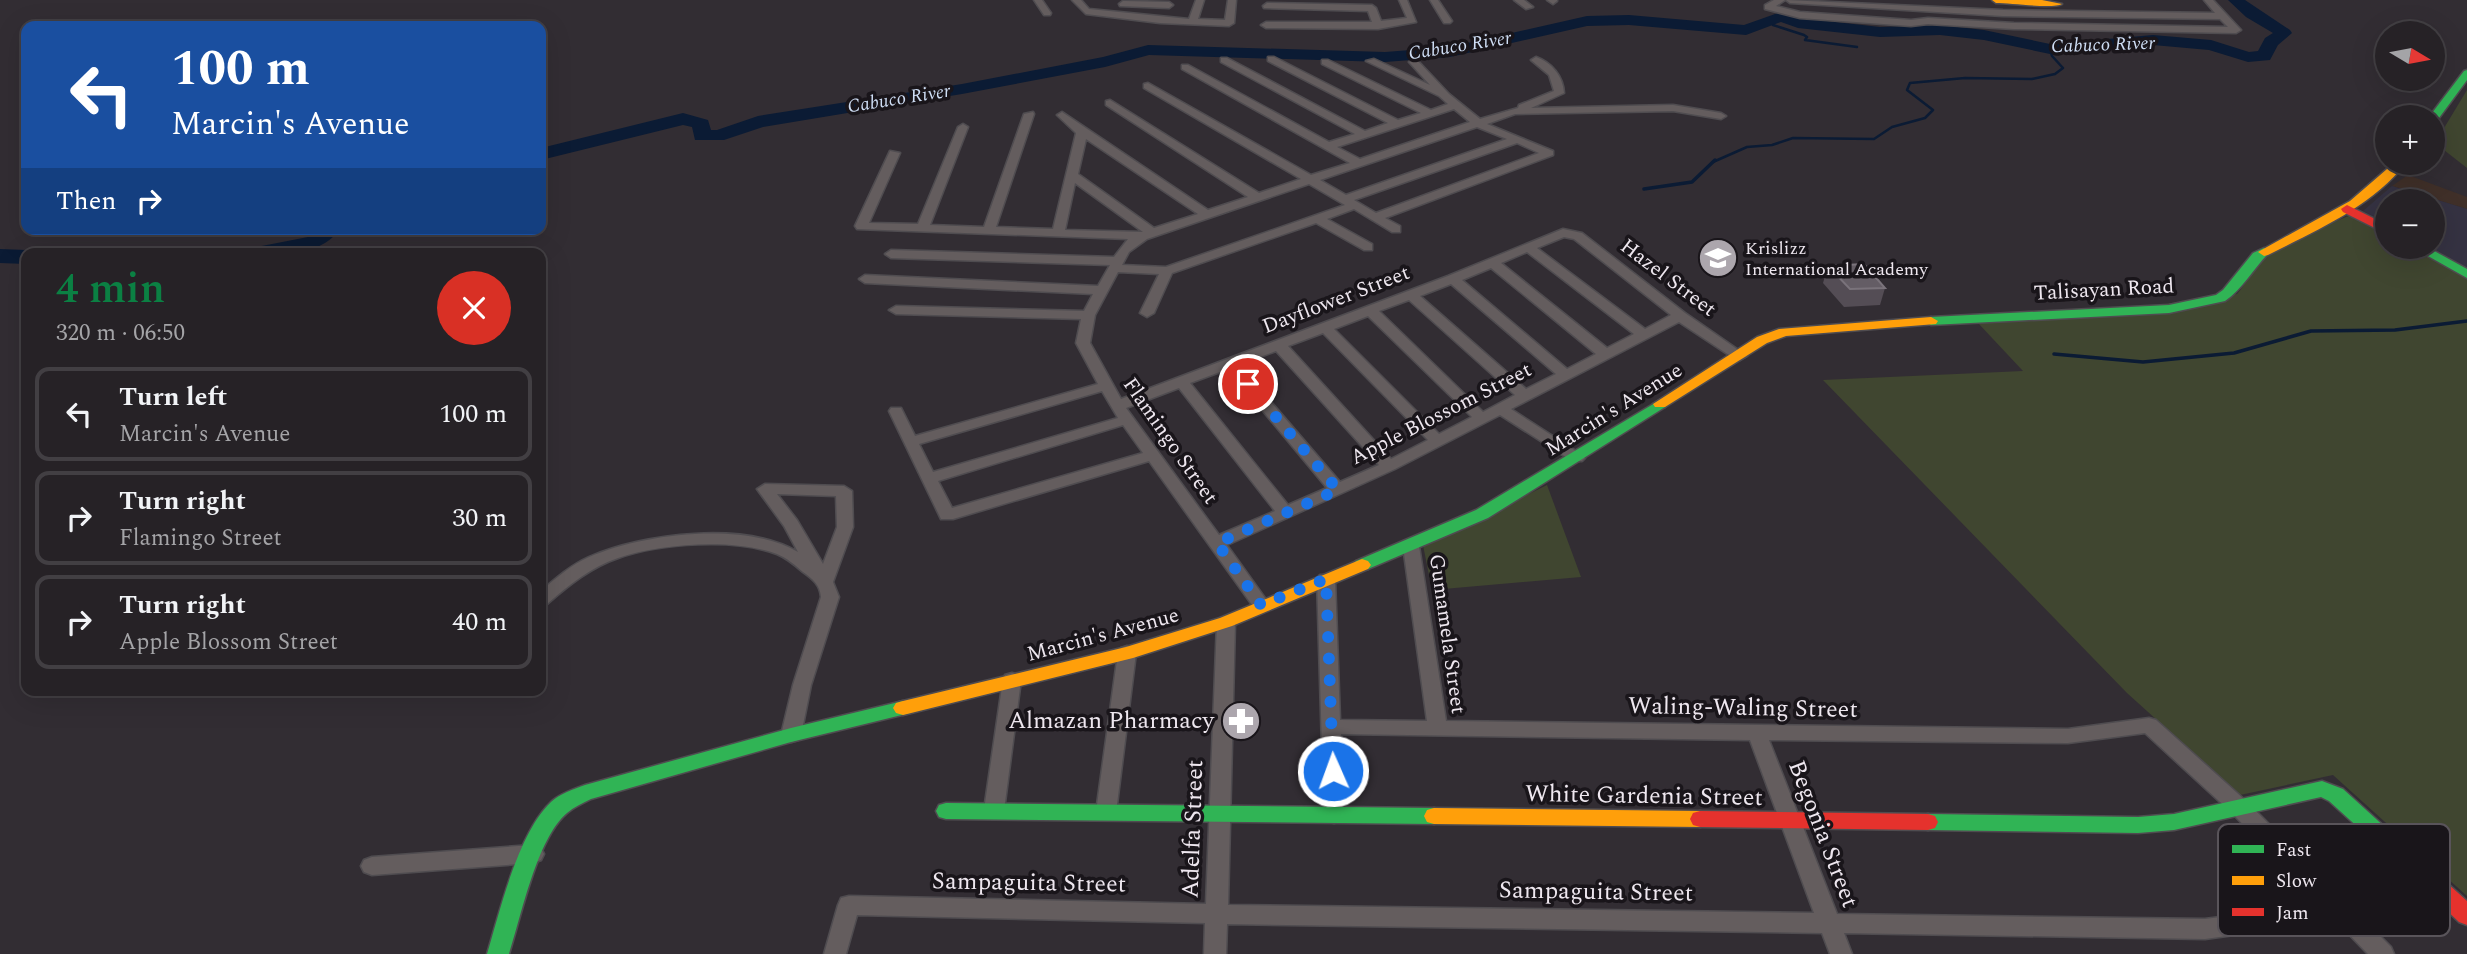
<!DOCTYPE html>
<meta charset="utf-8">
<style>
body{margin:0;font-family:Spectral,serif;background:#322f32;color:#f1f3f6;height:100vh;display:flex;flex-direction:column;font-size:26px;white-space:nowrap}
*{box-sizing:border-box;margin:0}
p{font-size:23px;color:#a4a4a7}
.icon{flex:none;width:38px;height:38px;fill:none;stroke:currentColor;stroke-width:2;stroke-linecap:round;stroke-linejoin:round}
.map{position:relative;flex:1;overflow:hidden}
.drawer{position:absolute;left:21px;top:248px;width:525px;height:448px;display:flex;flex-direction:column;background:#262226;border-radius:14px;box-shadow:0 7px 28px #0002,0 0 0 2px #423f43}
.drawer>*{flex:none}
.top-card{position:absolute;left:21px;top:21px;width:525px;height:214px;border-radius:14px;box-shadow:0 7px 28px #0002,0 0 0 2px #423f43;background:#1a4fa0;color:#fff;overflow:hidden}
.needle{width:46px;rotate:100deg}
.controls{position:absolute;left:2375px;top:21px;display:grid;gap:14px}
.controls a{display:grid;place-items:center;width:70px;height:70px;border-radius:50%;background:#262226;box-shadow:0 7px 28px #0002,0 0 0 2px #423f43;font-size:35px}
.pin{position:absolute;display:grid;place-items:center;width:60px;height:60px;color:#fff;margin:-30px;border:4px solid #fff;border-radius:50%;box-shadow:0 2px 7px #0007}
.me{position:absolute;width:77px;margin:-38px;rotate:358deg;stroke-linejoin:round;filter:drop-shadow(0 0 5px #0008)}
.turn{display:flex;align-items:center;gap:24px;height:147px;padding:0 35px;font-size:32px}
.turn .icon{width:91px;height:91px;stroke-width:2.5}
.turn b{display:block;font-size:49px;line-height:60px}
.then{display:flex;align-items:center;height:66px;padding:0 35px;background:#0003;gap:14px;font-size:26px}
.round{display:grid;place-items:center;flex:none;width:74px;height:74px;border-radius:37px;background:#322f32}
.head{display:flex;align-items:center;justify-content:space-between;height:119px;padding:0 35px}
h1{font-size:42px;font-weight:600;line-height:52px;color:#0b8043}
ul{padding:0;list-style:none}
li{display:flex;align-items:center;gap:21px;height:94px;margin:0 14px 10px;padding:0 21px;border:4px solid #423f43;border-radius:14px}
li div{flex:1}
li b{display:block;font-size:26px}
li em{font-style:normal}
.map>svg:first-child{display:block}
.commercial{fill:#403029}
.industrial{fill:#353242}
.green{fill:#404630}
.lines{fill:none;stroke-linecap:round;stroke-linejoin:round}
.stream-far1{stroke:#0b1b34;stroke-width:2.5}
.stream{stroke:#0b1b34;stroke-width:3.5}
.river{fill:#0b1b34;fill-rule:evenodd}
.street-casing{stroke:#4f4c50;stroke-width:3}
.fast-casing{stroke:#4f4c50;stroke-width:3}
.slow-casing{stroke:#4f4c50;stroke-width:3}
.jam-casing{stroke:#4f4c50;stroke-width:3}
.street{fill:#645d5e;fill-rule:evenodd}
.fast{fill:#30b455;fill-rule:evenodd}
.slow{fill:#ff9f0a;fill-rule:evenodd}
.jam{fill:#e5322d;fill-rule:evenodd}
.wall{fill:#544d55}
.building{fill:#645d65;stroke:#7a737b;stroke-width:2}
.route{stroke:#1a73e8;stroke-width:12;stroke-dasharray:0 21.6}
.labels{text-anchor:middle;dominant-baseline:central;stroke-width:7;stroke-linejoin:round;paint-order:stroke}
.far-poi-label{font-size:18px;fill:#eee7ef;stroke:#19151a;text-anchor:start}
.far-water-label{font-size:19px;font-style:italic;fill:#cfdef5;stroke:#19151a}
.street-label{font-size:21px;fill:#eee7ef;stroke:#19151a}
.near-street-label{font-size:24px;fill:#eee7ef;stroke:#19151a}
.near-poi-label{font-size:24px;fill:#eee7ef;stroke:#19151a;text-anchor:end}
.key{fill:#19151a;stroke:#59545a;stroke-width:2}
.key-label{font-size:19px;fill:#eee7ef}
</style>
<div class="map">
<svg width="2467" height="954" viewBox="0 0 2467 954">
<rect width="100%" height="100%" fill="#322d33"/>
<path class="commercial" d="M2408,175L2467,197V209L2392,186Z"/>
<path class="industrial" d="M2392,186L2467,209V268L2429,247H2432V201H2387V224L2363,211Z"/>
<path class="green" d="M2467,90V168L2435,143Z
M2351,215L2387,234V247H2410L2467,278V896L2333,775L2240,795L2127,693L1823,380L2023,371L1978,323L2063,318L2237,294C2246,284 2250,272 2259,263C2274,244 2327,225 2351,215Z
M1547,485L1581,577L1432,590L1423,545Z"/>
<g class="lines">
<path class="stream-far1" d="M1776,18L1771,22L1773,25L1804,35L1807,37L1805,40L1857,47
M1713,162L1747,147L1772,145L1793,138L1874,139L1892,127L1925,118L1933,110L1907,90L1910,83L1965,78L2032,79L2055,74L2063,68L2052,56L2050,49"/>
<path class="stream" d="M1644,189L1692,182L1715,160
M2054,354L2143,362L2234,353L2311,331L2395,330L2467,321"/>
<path class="river" d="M2228,0H2245L2290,30L2292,33L2278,45L2270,60L2248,62L2209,50L2153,45L2050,54L1984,40L1940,35L1880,37L1798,28L1781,22L1746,35L1629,25L1587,26L1450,57L1385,62L1149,55L1105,67L962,94L763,127L724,140H695L692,127L683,125L541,160V148L683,113L708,120L711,130H717L758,116L962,84L1103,57L1148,45L1385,52L1450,47L1587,16L1629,15L1744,25L1781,12L1800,18L1880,27L1940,25L1984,30L2050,44L2153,35L2211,40L2249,52L2258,51L2265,38L2273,33L2246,17Z
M316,229H340C318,259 277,254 244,254L247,249L308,237Z
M158,247L206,249L209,254H147L150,249Z
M0,249L26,250L35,254H26V264L0,263Z"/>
<g class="street-casing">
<path id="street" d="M1034,0H1042L1051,13L1050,15H1044Z
M1072,0H1081L1089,9L1189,19L1196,0H1204L1198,19L1225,20L1228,0H1236L1234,23L1229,26L1160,23L1086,14Z
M1399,0H1407L1416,22L1378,29L1266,28L1261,25L1266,22H1372L1368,11L1264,8L1263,6L1267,3L1372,5L1376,8L1381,21L1407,18Z
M1430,0H1438L1452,21L1450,23H1444Z
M1514,0H1524L1533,7L1526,9Z
M1547,0H1557V1L1553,4Z
M1774,0H1785L1776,6L1800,12L1911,20L1928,18L2014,23L2228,27L2220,19L2003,16L1790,3L1786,0L2003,10L2215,13L2204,0H2213L2241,30L2236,33L2014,29L1928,24L1911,26L1800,18L1765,9V5Z
M1123,1L1169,2L1173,5L1169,8L1120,6L1119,4Z
M1268,57H1274L1398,120L1421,113L1322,64V60H1328L1431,110L1448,104L1439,96L1366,61L1374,59L1430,85L1409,62L1417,60L1449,94L1480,119L1518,108L1519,105L1554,91L1549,75L1531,60L1536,57C1552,63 1563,76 1564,93L1531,108L1673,105L1721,113L1726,116L1721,119L1673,111L1515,114L1487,124L1553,151V155L1385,218L1400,226V232H1392L1354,209L1327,219L1372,244V250H1364L1316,223L1172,273L1154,313L1147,317L1140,313L1159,274L1118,272L1095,315L1090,343L1121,399L1448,276L1563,229L1582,233L1685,313L1747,356L1740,360L1735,359L1679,322L1511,409L1582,455L1585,458L1582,461H1572L1500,415L1395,469L1227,545L1270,605L1267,609H1255L1149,461L953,519H941L889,411L891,408H901L915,436L1098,384L1076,343L1081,319L896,314L889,310L896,306L1084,311L1093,294L865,283L859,279L865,275L1098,286L1110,265L891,258L885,254L891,250L1114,257L1128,239L857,229L855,226L890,151L900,153L869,223L918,224L958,127L963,124L968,127L930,225L984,227L1024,114L1033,112L1034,114L996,227L1053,229L1076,133L1057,115L1062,112L1208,210L1248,197L1106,105V101L1110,100L1259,193L1301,179L1144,88V84L1148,83L1311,175L1350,163L1182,69V65H1188L1329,142L1355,134L1221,62V58H1227L1365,131L1388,123L1268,61ZM1454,109L1470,122L1360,159L1337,147ZM1477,127L1507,139L1346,195L1320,180ZM1086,139L1198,214L1154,228L1078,174ZM1517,143L1539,153L1376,213L1354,200ZM1075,183L1143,232L1065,230ZM1309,184L1345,205L1166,267L1122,265L1129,252L1147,239ZM1564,237L1574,239L1671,315L1645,329L1537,248ZM1527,252L1634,334L1607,348L1501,263ZM1491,268L1596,354L1567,369L1462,280ZM1451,284L1556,374L1526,389L1420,296ZM1409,300L1515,395L1483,412L1379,311ZM1368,316L1472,417L1439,434L1334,329ZM1323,333L1428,440L1391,459L1288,346ZM1276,351L1379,465L1340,482L1239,365ZM1228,369L1327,488L1288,505L1190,383ZM1179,388L1275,511L1219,535L1126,408ZM1102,391L1118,418L933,472L919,444ZM1123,425L1143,453L952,508L938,481Z
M765,484L844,486L852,491L853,527L833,582L839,597L811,685L801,735L798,740L791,742L784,740L781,735L793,685L821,597C820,585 813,579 803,572C795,565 787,558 777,554C735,538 661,543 618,558C591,567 569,585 547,604L541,606V591C556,578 571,565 589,557C644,533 745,521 798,552L784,526L757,489ZM777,494L836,496L837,527L823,564L797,520Z
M1411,541L1419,546L1446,721L2068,729L2149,718L2156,720L2246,801L2391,947L2394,954H2368L2336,921L2205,939L1844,933L1852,954H1830L1822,933L1227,924L1226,954H1204L1205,923L857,915L846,954H824L838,905L841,898L849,896L1206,904L1217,622L1220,618H1232L1235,622L1228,905L1814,913L1750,740L1341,734L1344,815L1341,821L1334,823L1327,821L1324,815L1317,579L1320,575H1332L1335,579L1340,720L1427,721L1403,546ZM2145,733L2232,813L2320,904L2205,919L1837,914L1769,740L2068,743Z
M1127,646L1133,648L1136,653L1116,812L1113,818L1106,820L1099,818L1096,812L1118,653L1121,648Z
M1012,673L1019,675L1021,680L1004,810L1001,816L994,818L987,816L984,810L1003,680L1005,675Z
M533,845L541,848L544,854L541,860L533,863L372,875L364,872L361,866L364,860L372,857Z"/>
</g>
<g class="fast-casing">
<path id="fast" d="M2467,70V80L2436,122L2432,123V117H2429L2464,71Z
M2412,247H2427L2467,269V278Z
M2264,248L2270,252C2255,266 2243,289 2225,301L2169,313L1931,325L1924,321L1931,317L2169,305L2216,295L2223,290L2253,253Z
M1660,400L1665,401L1667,404L1665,407L1488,518L1368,569H1356L1353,565L1356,561L1476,510Z
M903,701L910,703L913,708L910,713L791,742L591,799C583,803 574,807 567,813C537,838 521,917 509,954H487C500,911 518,833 551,802C559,794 574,789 585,785L791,728Z
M2322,781L2343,789L2397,838L2401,844L2397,850L2390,853L2383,850L2329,801L2321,797L2174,830L2138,833L1928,830L1921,828L1918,822L1921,816L1928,814L2138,817L2174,814Z
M946,803L1434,808L1441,810L1444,816L1441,822L1434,824L946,819L939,817L936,811L939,805Z"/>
</g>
<g class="slow-casing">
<path id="slow" d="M1992,0H2042L2062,4C2053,9 2011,3 1996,3Z
M2394,163H2406C2371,207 2317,230 2268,255L2264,256L2258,252L2350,201Z
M1931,317L1938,321L1936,324L1786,336L1767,343L1665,407H1655L1653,404L1757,337L1779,329Z
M1362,559L1368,561L1371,565L1368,569L1232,626L1133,658L903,715L896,713L893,708L896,703L903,701L1126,647L1220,618Z
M1434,808L1700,811L1707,813L1710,819L1707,825L1700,827L1434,824L1427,822L1424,816L1427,810Z"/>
</g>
<g class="jam-casing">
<path id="jam" d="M2347,205L2387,225V234L2343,212L2341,209Z
M1700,811L1928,814L1935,816L1938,822L1935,828L1928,830L1700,827L1693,825L1690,819L1693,813Z
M2390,835L2397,838L2467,901V925L2459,922L2383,850L2379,844L2383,838Z"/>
</g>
<use href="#street" class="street"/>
<use href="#fast" class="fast"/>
<use href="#slow" class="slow"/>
<use href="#jam" class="jam"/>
</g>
<path class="wall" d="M1828,266L1885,288L1880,305L1844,307L1823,283Z"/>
<path class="building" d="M1864,264L1885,288L1850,289L1828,266Z"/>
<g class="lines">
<path class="route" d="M1248,384L1338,490L1217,543L1261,605L1326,579L1333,771"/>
</g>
<defs>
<g id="school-disc" transform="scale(2.0125)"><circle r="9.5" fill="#aca6ad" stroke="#19151a"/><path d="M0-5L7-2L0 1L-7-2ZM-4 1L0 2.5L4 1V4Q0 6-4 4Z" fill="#fff"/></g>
<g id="pharmacy-disc" transform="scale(2.0125)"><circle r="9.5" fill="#aca6ad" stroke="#19151a"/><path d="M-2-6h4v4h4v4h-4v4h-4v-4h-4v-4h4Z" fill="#fff"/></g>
</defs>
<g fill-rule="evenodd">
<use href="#school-disc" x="1718" y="258"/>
<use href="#pharmacy-disc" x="1241" y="721"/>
</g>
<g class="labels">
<g class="far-poi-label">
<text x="1745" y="248">Krislizz<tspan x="1745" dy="21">International Academy</tspan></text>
</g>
<g class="far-water-label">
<text transform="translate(2103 45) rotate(-2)">Cabuco River</text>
<text transform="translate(1460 46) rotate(-9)">Cabuco River</text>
<text transform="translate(899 99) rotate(-9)">Cabuco River</text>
</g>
<g class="street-label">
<text transform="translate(1668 278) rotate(37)">Hazel Street</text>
<text transform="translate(2104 290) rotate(-3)">Talisayan Road</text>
<text transform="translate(1336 300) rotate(-21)">Dayflower Street</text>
<text transform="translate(1614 410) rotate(-32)">Marcin's Avenue</text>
<text transform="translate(1441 414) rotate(-27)">Apple Blossom Street</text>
<text transform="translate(1170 441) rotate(55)">Flamingo Street</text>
<text transform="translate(1447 634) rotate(82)">Gumamela Street</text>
<text transform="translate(1103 635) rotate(-15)">Marcin's Avenue</text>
</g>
<g class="near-street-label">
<text transform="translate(1743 708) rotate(1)">Waling-Waling Street</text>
<text transform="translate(1644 796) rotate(1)">White Gardenia Street</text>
<text transform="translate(1193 829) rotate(-88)">Adelfa Street</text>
<text transform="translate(1823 834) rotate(69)">Begonia Street</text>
<text transform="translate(1029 883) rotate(1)">Sampaguita Street</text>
<text transform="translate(1596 892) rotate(1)">Sampaguita Street</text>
</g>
<g class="near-poi-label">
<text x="1214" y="721">Almazan Pharmacy</text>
</g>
</g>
<rect x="2218" y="824" width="232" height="112" rx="10" class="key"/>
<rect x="2232" y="845" width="32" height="8" fill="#30b455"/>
<rect x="2232" y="876" width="32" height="9" fill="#ff9f0a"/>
<rect x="2232" y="908" width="32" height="8" fill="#e5322d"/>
<g class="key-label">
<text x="2276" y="856">Fast</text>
<text x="2276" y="887">Slow</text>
<text x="2276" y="919">Jam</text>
</g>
</svg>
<div class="controls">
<a><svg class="needle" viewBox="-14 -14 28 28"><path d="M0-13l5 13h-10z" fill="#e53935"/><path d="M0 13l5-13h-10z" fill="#a4a4a7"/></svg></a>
<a>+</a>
<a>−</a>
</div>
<div class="pin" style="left:1248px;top:384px;background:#d93025"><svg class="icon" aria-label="arrive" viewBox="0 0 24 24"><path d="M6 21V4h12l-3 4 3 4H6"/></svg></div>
<svg class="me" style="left:1333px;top:771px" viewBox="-20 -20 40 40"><circle r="17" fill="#1a73e8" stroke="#fff" stroke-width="3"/><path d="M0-11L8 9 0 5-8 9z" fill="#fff"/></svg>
<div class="top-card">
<div class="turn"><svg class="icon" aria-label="left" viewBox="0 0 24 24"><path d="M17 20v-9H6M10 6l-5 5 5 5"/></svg><div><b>100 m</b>Marcin's Avenue</div></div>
<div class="then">Then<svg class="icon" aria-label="right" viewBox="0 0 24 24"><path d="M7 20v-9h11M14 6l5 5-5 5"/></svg></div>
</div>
<section class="drawer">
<div class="head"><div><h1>4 min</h1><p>320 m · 06:50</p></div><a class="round" style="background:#d93025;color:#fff"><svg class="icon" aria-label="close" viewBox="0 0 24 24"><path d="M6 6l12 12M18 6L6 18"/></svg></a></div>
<ul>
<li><svg class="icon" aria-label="left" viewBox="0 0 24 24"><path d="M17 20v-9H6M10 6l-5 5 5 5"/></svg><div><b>Turn left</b><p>Marcin's Avenue</p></div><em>100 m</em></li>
<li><svg class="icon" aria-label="right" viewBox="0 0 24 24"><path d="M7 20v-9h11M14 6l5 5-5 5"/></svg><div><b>Turn right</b><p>Flamingo Street</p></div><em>30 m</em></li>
<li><svg class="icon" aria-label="right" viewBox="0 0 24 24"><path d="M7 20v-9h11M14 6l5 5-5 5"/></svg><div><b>Turn right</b><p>Apple Blossom Street</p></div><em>40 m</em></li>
</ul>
</section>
</div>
